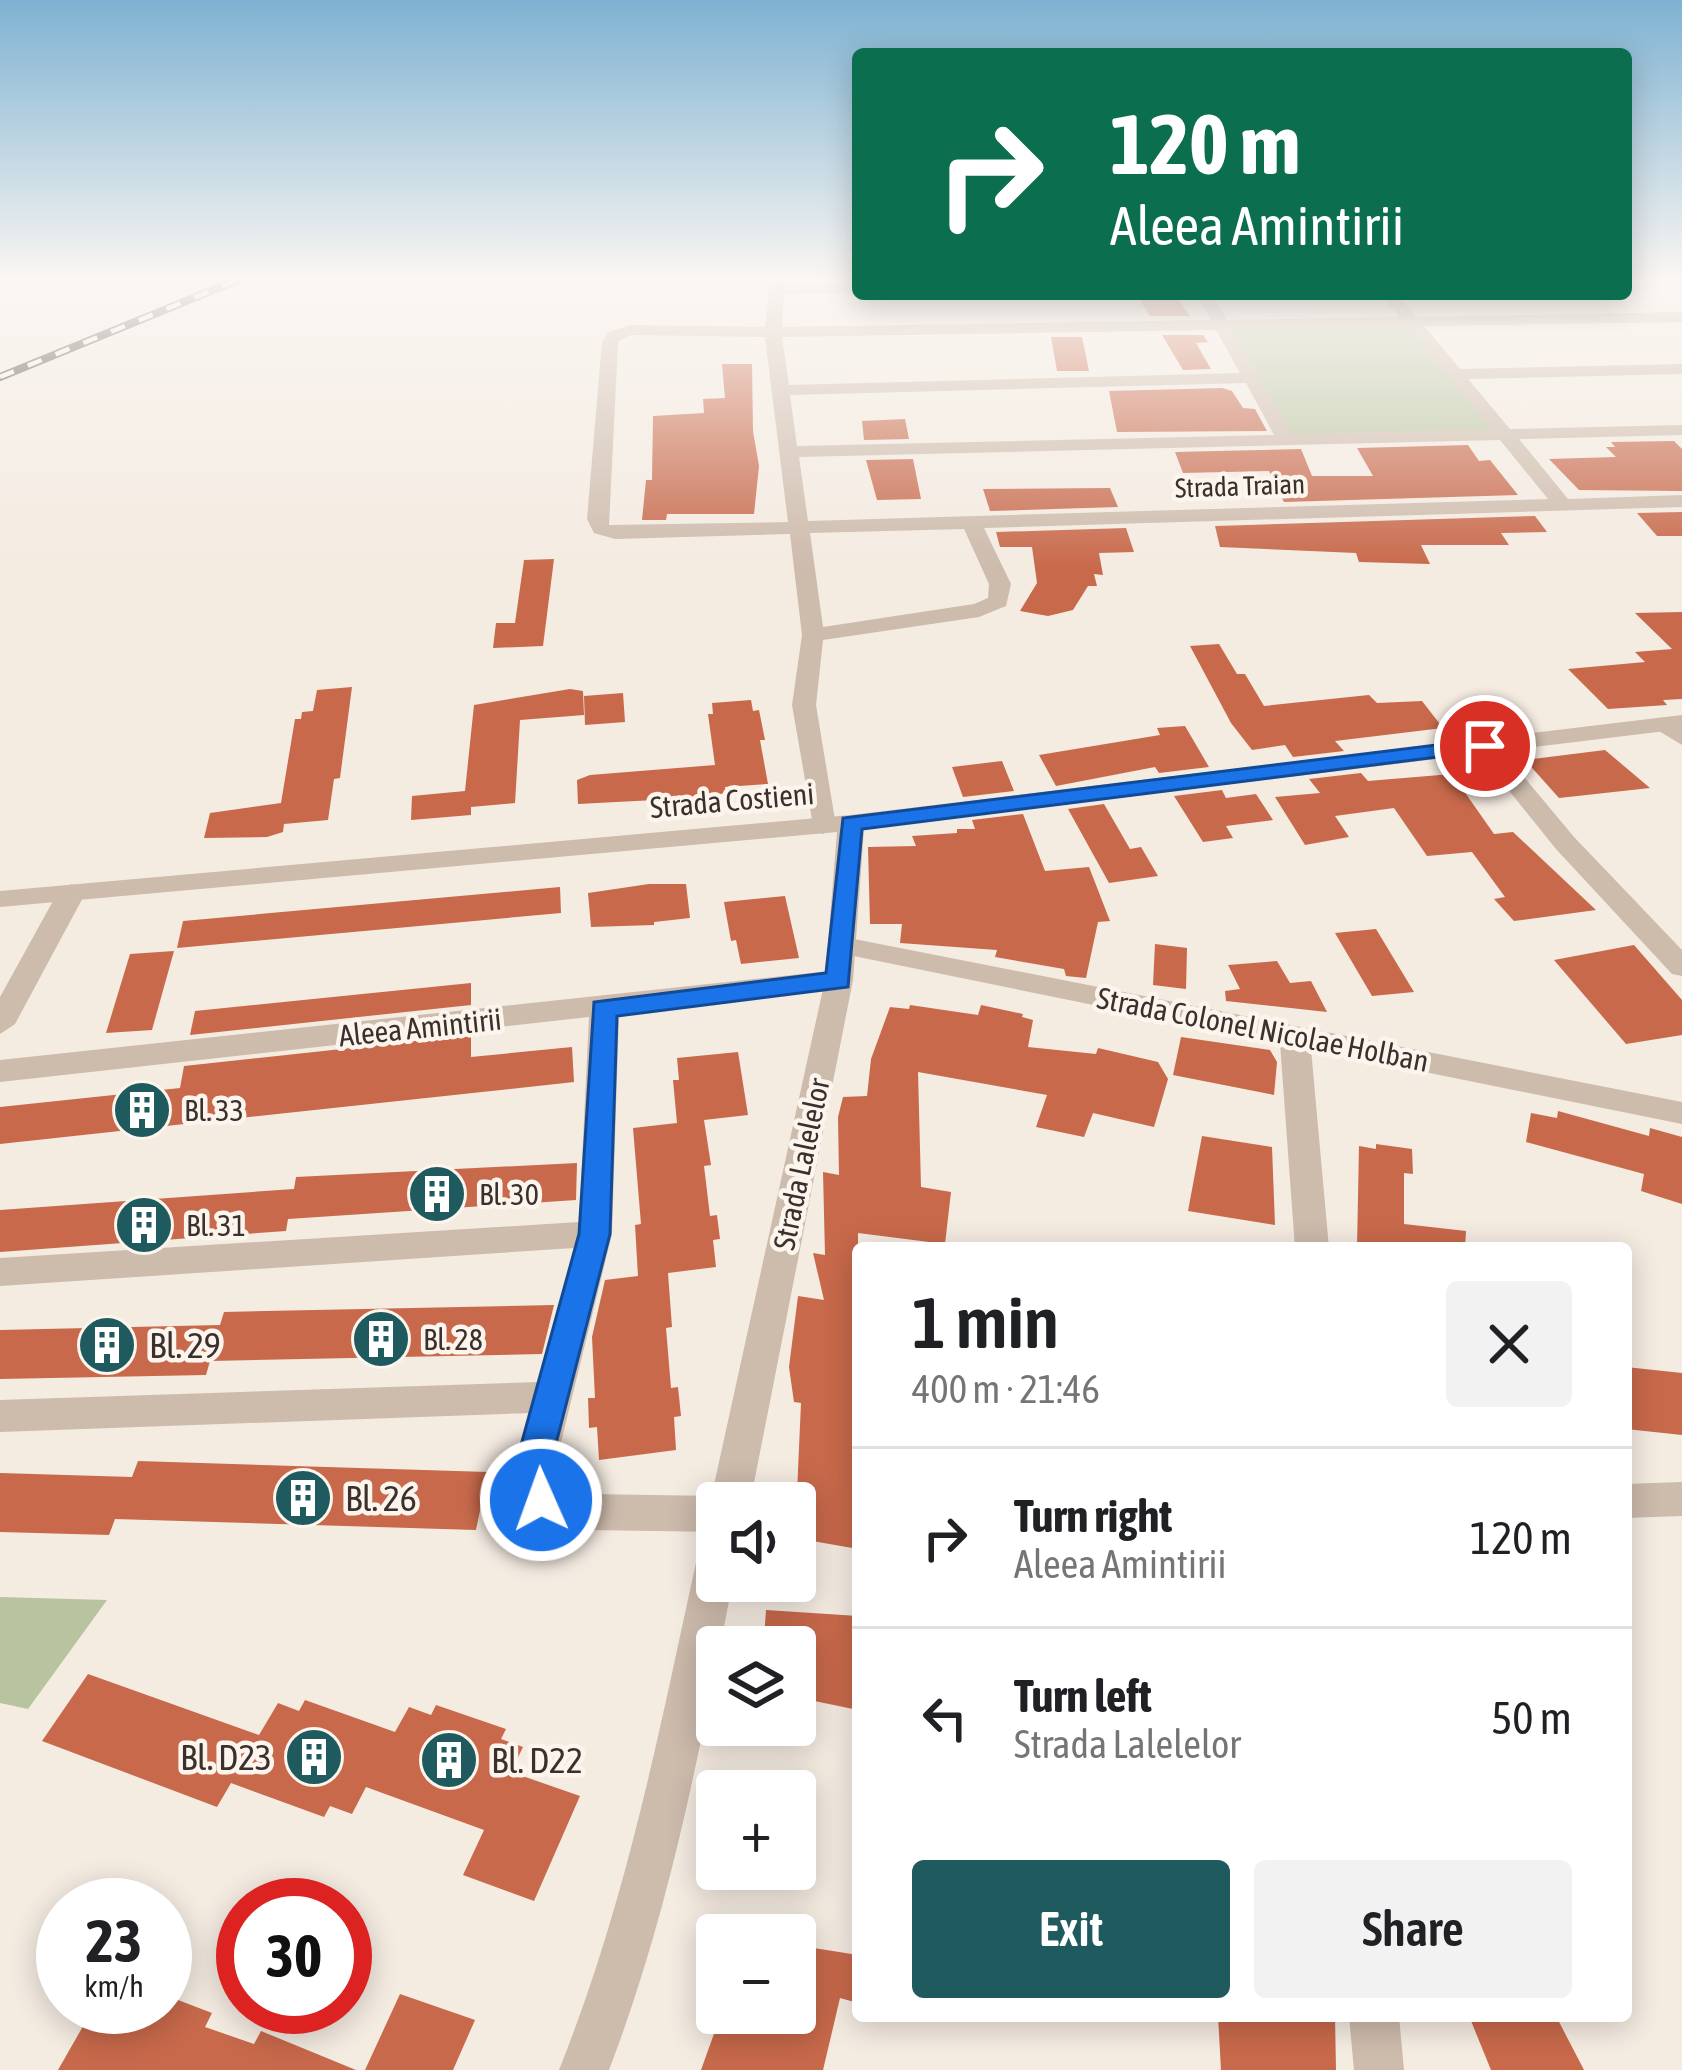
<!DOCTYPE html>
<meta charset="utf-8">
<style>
body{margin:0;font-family:"Asap Condensed",sans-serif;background:#f2f2f2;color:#202124;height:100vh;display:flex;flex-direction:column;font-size:45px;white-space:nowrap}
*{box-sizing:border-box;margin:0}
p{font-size:39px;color:#757577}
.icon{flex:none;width:66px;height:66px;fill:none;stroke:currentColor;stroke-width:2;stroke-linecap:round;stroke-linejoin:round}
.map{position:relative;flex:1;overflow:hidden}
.drawer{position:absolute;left:852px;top:1242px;width:780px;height:780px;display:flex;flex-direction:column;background:#fff;border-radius:12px;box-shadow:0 6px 30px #0003}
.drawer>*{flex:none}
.banner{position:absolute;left:852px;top:48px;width:780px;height:252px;border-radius:12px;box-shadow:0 6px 30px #0003;background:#0b6e4f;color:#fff;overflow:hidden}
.tools{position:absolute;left:696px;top:1482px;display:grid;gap:24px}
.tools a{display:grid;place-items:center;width:120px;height:120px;border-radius:12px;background:#fff;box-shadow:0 6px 30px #0003;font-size:60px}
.speed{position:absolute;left:36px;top:1878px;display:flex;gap:24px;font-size:60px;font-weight:700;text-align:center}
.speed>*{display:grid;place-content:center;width:156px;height:156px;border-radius:50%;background:#fff;box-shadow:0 6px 30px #0003;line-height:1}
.speed small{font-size:30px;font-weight:400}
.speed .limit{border:18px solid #d22;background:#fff;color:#111}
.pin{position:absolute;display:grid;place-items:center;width:102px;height:102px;color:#fff;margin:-51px;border:6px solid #fff;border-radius:50%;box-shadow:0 3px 12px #0007}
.me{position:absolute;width:132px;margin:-66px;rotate:358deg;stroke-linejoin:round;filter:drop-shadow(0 0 9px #0008)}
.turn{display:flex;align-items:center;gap:42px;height:252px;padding:0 60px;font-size:54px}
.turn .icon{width:156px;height:156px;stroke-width:2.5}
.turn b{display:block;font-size:84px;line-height:102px}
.round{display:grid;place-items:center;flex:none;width:126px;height:126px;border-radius:12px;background:#f2f2f2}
.summary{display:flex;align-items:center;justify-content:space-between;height:204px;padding:0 60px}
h1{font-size:72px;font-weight:600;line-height:90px}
.primary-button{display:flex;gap:24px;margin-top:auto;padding:24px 60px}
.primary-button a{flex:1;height:138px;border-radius:12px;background:#1f5a5e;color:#fff;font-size:48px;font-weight:600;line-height:138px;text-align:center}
.primary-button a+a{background:#f2f2f2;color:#202124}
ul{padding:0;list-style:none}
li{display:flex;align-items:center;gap:36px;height:180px;padding:0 60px;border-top:3px solid #e0e0e0}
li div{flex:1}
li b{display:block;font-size:45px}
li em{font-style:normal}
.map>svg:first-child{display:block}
.green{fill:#b8c4a0}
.building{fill:#c8694b}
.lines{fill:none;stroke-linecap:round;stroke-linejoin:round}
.minor{fill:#cdbbac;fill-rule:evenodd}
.tertiary{fill:#cdbbac;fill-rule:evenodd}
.rail-casing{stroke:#3b302b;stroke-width:8}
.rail{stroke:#fbf5ee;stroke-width:4.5;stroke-dasharray:15;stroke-linecap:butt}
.route{fill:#1a73e8;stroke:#114b97;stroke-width:3}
.labels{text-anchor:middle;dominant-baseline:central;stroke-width:9;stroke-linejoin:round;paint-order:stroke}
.far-street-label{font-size:27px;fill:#3b302b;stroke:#fbf5ee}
.street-label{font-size:30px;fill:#3b302b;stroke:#fbf5ee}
.poi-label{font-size:30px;fill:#3b302b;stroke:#fbf5ee;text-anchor:start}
.near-poi-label{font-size:36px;fill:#3b302b;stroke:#fbf5ee;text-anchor:start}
</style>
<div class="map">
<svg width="1682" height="2070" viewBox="0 0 1682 2070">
<rect width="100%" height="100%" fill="#f4ebe1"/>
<path class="green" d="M1412,321L1498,433L1290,437L1221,325Z
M0,1597L107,1600L28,1709L0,1703Z"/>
<path class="building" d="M1136,294H1175L1190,316H1150Z
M1162,335H1203L1208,342L1196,343L1211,369L1183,370Z
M1051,337H1082L1089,371H1057Z
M722,364H752L753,431L759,466L754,514H667L666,520H642L646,480H652L653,416L704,413L703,399L725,398Z
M1222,388L1232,391L1243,408L1255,409L1267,431L1117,432L1109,391Z
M905,419L909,439L864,440L862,421Z
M1674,441L1682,449V491L1579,490L1549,459L1616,457L1606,447H1615L1611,442Z
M1468,445L1479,461L1490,460L1518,495L1284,502L1269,471L1183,473L1175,452L1301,449L1312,476H1373L1357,448Z
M913,459L921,499L877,500L866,460Z
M1110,488L1118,507L990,511L983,489Z
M1682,512V536H1657L1637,513Z
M1535,516L1547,532L1501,533L1509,545H1421L1430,564L1359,562L1356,553L1220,547L1215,526Z
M1126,528L1134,552L1099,553L1103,575L1094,574L1097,586H1088L1073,610L1048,616L1020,611L1037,583L1032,547H1000L996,532Z
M554,559L543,646L493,648L496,623H515L524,560Z
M1682,612V699L1663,700L1667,705L1608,709L1568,669L1645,662L1635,652L1672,649L1635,613Z
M1219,644L1237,674H1245L1264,706L1369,695L1377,703L1422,701L1443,728L1335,741L1344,751L1293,757L1285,745L1252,750L1231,723L1190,646Z
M352,687L340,778L334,779L328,820L284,824L283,832L267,837L204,838L210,813L281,803L295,719H301L302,712L313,711L317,690Z
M570,689L583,691L584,715L520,720L515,803L471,807V815L411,820L412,796L465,791L474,705Z
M623,693L625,722L585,725L584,696Z
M751,700L753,711L759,710L765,740H760L768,784L725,787L726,792L713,797L578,804L577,780L590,775L715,765L708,714H713L712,703Z
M1185,726L1209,767L1159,773L1155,767L1056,786L1039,755L1160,735L1157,728Z
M1605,750L1650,788L1559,798L1525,760Z
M1002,761L1014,791L963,797L952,767Z
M1361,773L1368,781L1452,774L1494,834L1513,832L1596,910L1514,921L1494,899L1505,897L1472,852L1427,856L1394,808L1335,816L1349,837L1305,845L1275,797L1320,793L1309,779Z
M1222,790L1226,798L1256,794L1273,820L1226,826L1233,838L1203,842L1174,796Z
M1104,804L1130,849L1141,847L1158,876L1109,883L1068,809Z
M1023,814L1045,871L1089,867L1110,921L1098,922L1086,978L1066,976L1064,969L995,957L997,950L900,943L902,924H870L868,847L916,846L912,836L957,833V829H975L972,820Z
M649,884H686L690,918L654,922V925L591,927L588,893Z
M560,887L561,913L177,948L183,921Z
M785,896L799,958L741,964L736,940L731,941L724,902Z
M1376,929L1414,992L1372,996L1335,933Z
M1155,944L1187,948L1186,989L1153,985Z
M1634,945L1682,1000V1035L1626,1044L1554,960Z
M174,951L152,1030L106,1033L130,954Z
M1277,961L1290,983L1311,981L1327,1012L1226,1001L1225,991L1240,989L1228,965Z
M471,983V1005L190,1035L195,1011Z
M910,1005L978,1015L981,1005L1023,1014L1022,1017L1033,1020L1028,1047L1096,1054L1098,1048L1158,1062L1168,1079L1154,1127L1093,1113L1084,1137L1036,1127L1047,1095L918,1072L921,1187L951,1192L945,1244L858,1233V1549L795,1538L801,1403L794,1402L789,1367L798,1296L824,1300L813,1253L825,1255L823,1172L839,1175L838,1117L843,1097L867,1096L871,1059L890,1007L909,1009Z
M471,1035V1057L572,1047L574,1082L0,1144V1107L180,1088L184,1066Z
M1181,1037L1270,1050L1277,1062L1274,1095L1173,1075Z
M738,1052L748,1115L704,1120L711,1165L704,1166L710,1216L717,1215L720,1239L713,1240L716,1267L668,1273L672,1327L666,1328L671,1388L678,1387L681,1416L674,1417L676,1450L599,1460L597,1427L589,1428L588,1398H595L592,1337L605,1280L638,1276L635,1225L641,1224L633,1128L677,1123L673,1080H679L677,1058Z
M1558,1111L1649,1136L1650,1128L1682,1137V1204L1641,1191L1644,1174L1526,1142L1531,1113L1557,1118Z
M1202,1136L1272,1147L1275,1225L1188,1211Z
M1376,1144L1412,1149L1413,1174L1404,1173V1224L1466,1231L1465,1248H1357L1359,1146L1376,1149Z
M577,1163L576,1200L288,1219L286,1231L0,1252V1210L294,1189L296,1177Z
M554,1305L542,1354L210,1361L206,1375L0,1379V1330L220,1325L224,1312Z
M1626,1367L1682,1373V1435L1626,1429Z
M138,1461L488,1472L476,1530L115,1519L109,1535L0,1532V1473L132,1477Z
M766,1610L858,1616V1710L795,1697V1647H789L791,1640L764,1638Z
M88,1674L259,1735L278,1703L299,1711L305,1700L395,1732L409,1707L431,1715L436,1705L506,1729L501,1739L523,1747L511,1772L580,1796L534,1901L463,1875L484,1830L366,1787L352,1814L330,1806L324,1817L231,1783L217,1807L42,1741Z
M795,1945L858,1955V2003L840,1998L823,2070H701L720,2017L795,2034Z
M400,1994L475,2020L453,2070H365Z
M165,1995L212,2013L205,2027L254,2044L261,2031L356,2070H58L94,2007H165Z
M1218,2016H1335L1336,2070H1221Z
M1469,2016H1556L1584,2070H1491Z"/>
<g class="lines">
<path class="minor" d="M0,279H18L0,288Z
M770,279H786L785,285L858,283V293L784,294L782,327L1211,320L1196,294H1212L1227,320L1399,317L1381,294H1397L1416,317L1682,312V322L1424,326L1460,369L1682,364V374L1468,379L1510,429L1682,425V435L1519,439L1568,499L1682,495V507L984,528L1011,584L1006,606L979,617L823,640L816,705L836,826L823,834L814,831L792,705L802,635L790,534L615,539L594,533L587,519L602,342L609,332L630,325L765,327ZM1407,326L1491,429L1292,434L1232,329ZM1216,330L1240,373L789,385L782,337ZM631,335L765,337L788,522L609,525L618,342ZM1246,383L1274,435L797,446L790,395ZM1500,440L1548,499L808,521L799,457ZM964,529L989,584L988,598L974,604L823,627L810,533Z
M1661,718L1682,728V745L1649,725Z
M1485,739L1494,741L1574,837L1682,950V976L1672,974L1556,849L1473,746Z
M72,884L86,892L15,1024L0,1034V997L58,892Z
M844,937L1682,1102V1124L1311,1049L1329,1248H1295L1280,1043L834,952L830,946L834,940Z
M839,970L849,973L853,980L849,987L619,1014L612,1234L551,1483L590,1494L717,1496L732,1503H717V1532L590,1530L527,1512L512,1486L531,1413L0,1432V1400L539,1382L574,1248L0,1286V1258L579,1222L589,1017L0,1082V1060Z
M1682,1482V1516L1626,1518V1484Z
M1349,2016H1399L1404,2070H1354Z"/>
<path class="tertiary" d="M1682,715V729L864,829L853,980L750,1503H717V1516L710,1503L825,980L837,832L0,907V891L851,815Z
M717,1540V1581H733C700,1747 671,1908 609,2070H559C627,1900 658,1736 697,1558L703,1545Z"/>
<g class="rail-casing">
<path id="rail" d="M0,377L240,279"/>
</g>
<use href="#rail" class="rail"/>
</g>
<linearGradient id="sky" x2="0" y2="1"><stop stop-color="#7eb2d2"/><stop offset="0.49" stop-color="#faf6f2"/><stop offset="1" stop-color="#faf6f2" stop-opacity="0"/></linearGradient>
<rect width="1682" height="569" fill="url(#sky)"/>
<path class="route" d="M1485,739L1496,746L1493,750L862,829L848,987L617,1016L610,1234L550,1467L549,1482L559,1500L553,1511L541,1516C518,1507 513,1489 515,1467L579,1234L594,1002L826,973L843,818Z"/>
<defs>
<g id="building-disc" transform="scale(3)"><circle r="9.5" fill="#1f5a5e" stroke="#fbf5ee"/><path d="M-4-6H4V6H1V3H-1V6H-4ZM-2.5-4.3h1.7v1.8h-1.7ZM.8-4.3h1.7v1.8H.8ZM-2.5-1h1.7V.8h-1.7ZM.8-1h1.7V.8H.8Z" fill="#fff"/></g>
</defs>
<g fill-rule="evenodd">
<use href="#building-disc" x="142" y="1110"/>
<use href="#building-disc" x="437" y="1194"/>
<use href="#building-disc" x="144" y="1225"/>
<use href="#building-disc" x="381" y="1339"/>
<use href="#building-disc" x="107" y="1345"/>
<use href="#building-disc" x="303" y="1498"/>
<use href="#building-disc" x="314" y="1757"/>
<use href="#building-disc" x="449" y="1760"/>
</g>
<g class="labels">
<g class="far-street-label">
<text transform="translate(1240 486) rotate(-2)">Strada Traian</text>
</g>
<g class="street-label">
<text transform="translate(732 800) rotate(-5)">Strada Costieni</text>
<text transform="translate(420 1027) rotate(-6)">Aleea Amintirii</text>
<text transform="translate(1263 1029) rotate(11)">Strada Colonel Nicolae Holban</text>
<text transform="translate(801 1164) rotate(-78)">Strada Lalelelor</text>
</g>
<g class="poi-label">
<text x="184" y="1110">Bl. 33</text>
<text x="479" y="1194">Bl. 30</text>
<text x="186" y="1225">Bl. 31</text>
<text x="423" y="1339">Bl. 28</text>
</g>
<g class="near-poi-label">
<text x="149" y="1345">Bl. 29</text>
<text x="345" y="1498">Bl. 26</text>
<text x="272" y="1757" text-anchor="end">Bl. D23</text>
<text x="491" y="1760">Bl. D22</text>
</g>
</g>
</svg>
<div class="tools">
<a><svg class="icon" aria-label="sound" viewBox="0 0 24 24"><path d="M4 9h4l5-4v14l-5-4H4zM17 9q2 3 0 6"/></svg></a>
<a><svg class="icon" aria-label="layers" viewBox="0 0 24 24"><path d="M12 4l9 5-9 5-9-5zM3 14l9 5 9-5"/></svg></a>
<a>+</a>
<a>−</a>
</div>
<div class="speed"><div>23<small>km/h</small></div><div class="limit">30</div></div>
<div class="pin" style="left:1485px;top:746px;background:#d93025"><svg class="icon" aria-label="arrive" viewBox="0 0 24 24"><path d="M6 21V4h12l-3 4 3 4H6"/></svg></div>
<svg class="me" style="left:541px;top:1500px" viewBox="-20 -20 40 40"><circle r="17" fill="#1a73e8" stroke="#fff" stroke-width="3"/><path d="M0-11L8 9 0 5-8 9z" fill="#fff"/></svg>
<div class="banner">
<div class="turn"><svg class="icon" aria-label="right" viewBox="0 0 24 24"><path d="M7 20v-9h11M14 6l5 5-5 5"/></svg><div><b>120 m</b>Aleea Amintirii</div></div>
</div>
<section class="drawer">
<div class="summary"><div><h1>1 min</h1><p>400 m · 21:46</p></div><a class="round"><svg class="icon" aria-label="close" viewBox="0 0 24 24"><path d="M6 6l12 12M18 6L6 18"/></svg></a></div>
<ul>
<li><svg class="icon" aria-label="right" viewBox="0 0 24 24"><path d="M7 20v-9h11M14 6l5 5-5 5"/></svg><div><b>Turn right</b><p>Aleea Amintirii</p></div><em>120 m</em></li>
<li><svg class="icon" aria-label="left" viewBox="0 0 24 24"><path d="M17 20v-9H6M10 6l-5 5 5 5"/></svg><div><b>Turn left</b><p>Strada Lalelelor</p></div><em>50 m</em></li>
</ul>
<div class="primary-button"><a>Exit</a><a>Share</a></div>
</section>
</div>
